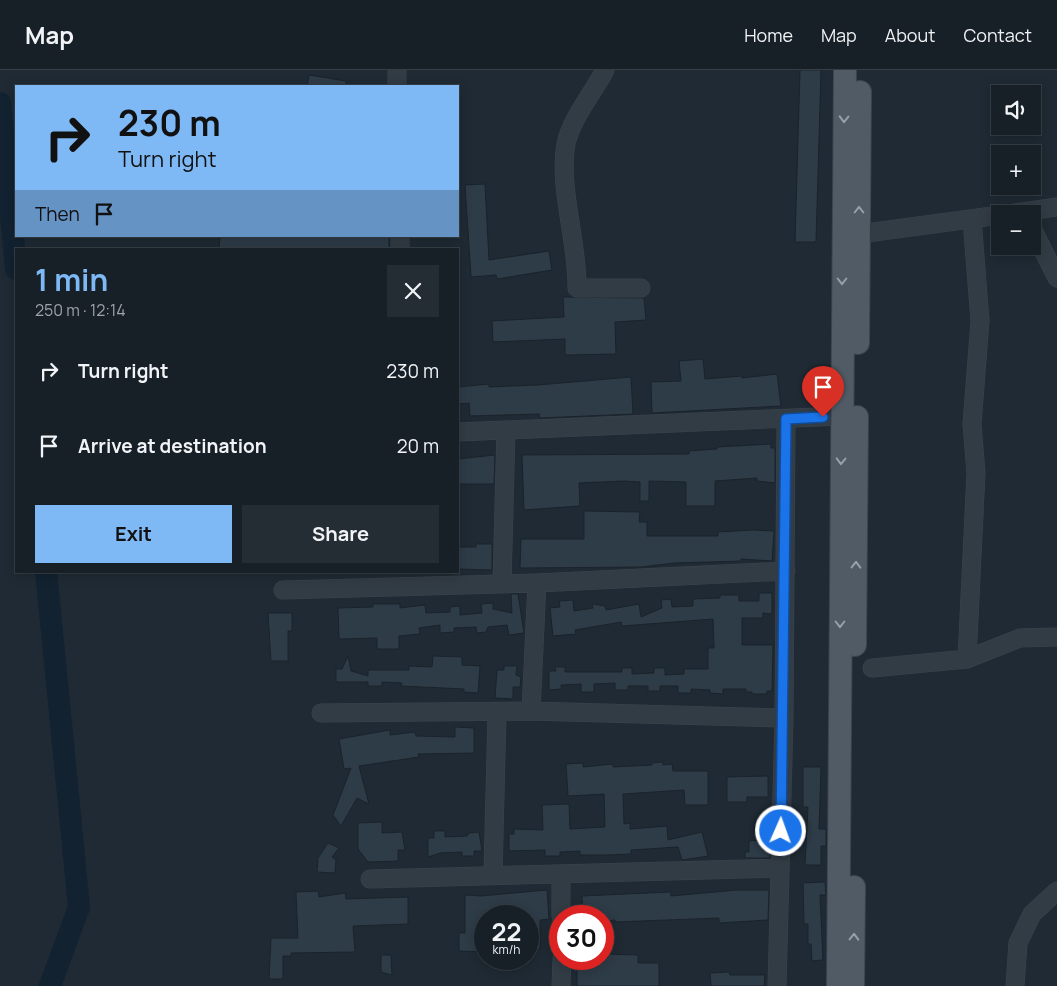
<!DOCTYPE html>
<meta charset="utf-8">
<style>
body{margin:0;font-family:Manrope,sans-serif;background:#242d33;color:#f1f3f6;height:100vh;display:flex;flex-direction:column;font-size:19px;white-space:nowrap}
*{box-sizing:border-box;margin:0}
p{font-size:16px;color:#9ea3a7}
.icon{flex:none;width:28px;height:28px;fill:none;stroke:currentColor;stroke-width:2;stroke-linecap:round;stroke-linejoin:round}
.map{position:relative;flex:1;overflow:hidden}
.panel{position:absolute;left:15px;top:178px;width:444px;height:325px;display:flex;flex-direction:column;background:#172027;border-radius:0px;box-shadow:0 2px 12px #0003,0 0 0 1px #363e44}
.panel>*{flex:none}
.hud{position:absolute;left:15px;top:15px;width:444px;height:152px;border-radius:0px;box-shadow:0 2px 12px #0003,0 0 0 1px #363e44;background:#7eb8f5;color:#111;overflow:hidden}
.fabs{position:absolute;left:991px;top:15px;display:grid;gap:10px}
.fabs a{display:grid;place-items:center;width:50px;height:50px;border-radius:0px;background:#172027;box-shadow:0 2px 12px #0003,0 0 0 1px #363e44;font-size:25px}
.speed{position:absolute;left:474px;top:835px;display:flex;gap:10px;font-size:25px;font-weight:700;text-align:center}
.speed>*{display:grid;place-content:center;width:65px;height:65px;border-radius:50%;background:#172027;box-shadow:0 2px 12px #0003,0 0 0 1px #363e44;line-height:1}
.speed small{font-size:12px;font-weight:400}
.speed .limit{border:8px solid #d22;background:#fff;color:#111}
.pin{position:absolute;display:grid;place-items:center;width:42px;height:42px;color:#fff;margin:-51px -21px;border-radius:50% 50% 50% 0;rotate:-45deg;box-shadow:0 0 5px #0007}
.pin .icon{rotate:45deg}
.me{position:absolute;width:55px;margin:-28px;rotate:2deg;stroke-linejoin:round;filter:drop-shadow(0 0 4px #0008)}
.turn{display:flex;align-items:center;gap:18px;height:105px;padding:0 20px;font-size:22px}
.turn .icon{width:65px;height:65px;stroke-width:2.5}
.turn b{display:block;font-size:35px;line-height:42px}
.then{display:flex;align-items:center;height:48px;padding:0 20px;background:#0003;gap:10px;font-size:19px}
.round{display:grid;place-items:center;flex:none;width:52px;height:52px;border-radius:0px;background:#242d33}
.head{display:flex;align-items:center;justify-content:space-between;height:85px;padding:0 20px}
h1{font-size:30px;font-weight:700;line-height:38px;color:#7eb8f5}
.button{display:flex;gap:10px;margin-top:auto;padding:10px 20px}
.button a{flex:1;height:58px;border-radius:0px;background:#7eb8f5;color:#111;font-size:20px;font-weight:700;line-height:58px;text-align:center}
.button a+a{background:#242d33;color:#f1f3f6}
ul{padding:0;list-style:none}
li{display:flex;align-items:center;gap:15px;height:75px;padding:0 20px}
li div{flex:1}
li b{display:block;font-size:19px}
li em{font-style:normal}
header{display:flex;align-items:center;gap:30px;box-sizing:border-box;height:70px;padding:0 25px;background:#172027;border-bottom:1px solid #363e44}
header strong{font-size:24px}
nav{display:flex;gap:28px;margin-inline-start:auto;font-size:18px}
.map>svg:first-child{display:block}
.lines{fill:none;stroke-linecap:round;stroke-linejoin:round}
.river{stroke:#132231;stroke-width:22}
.building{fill:#2e3c48;stroke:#1a232b}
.minor-casing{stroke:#3c454e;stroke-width:19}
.major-casing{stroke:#3c454e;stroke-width:24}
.minor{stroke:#323c45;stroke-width:18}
.major{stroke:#505b65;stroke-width:22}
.oneway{stroke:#95a0ab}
.route-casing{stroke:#114b97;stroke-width:12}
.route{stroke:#1a73e8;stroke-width:9}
</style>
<header>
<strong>Map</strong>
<nav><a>Home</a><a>Map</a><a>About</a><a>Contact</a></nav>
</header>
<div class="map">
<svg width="1057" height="916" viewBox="0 0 1057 916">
<rect width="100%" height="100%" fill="#1f2a34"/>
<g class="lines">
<path class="river" d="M0,33L16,199
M46,501L79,837L50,916"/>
</g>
<path class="building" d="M800,0H821L816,172H795Z
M309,5L346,11V16H307Z
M485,114L489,190L549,181L552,200L497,209L496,205L471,207L465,115Z
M220,166H381L389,167V179H219Z
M563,227L644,228L646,250L615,252L616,284L565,285V269L493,272L492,251L564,247Z
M703,289L705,309L742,306V308L777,304L781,336L652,343L651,312L681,311L679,291Z
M631,307L633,344L540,348L539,344L470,346L469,333L458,334V317L489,314V317L538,315Z
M771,374V378H775V413L757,411V408L715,411V436H686V412L649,411V431H640V412L624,411L579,413L580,436L524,440L522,385L689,384V381L717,379V377Z
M495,385L494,414H458V389Z
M584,441L640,442L639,452H647V466H718V462L753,460L774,461L772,491L741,489V491L674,493L641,497L520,498L521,469H584Z
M476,474H492V500L458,499V477H476Z
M759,523H772V544L763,543V548H742V575H773L772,621H767V624H752V622H746V619H723V624L710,623V620L691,619V623H678V616H660V621H648V616H628V620H615V613L594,614V622H581V614L561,615V619L549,620V601H556L555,597H565V602H622V598H632V604L654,603V598H665V605L684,604V599H708V578H714L713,549L622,556L621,552L575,560L576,564L553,566L550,538L560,537L559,531L573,530L574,541L593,538L592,534L605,536L606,540L639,534L641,547L662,538L661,530L671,529L672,537L693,536V529L720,528V525H739V531H759Z
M511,524H518L524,563L509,565L507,555L488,557L486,562L477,563L476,557L454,558V562L440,563V555L419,558L420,564L399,566V579H377V568L339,569L338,538L373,537V534H400V538L425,535L426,543L450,542V537L460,536V545L482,543L481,534L493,533V539L512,543Z
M268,543H292V561H288V591H271Z
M348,586L351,601L368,606V600H409V596L432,597L433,586L462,587V595L480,596L478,623L464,622V619L401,616L402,613L382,612V616H368V612H336V599H342Z
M504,596H517L516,605L521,607L520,617H513V629L495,628L497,600H504Z
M455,657L474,658V683L418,684L419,687L359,696L369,734L357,728L341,756L333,745L351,698L344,699L339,669L390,660V665L415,662L416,666L455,667Z
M663,692V695L672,694L673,701H708V735H685L684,720L623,724L624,754L630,753V759L667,756L668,770L702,762L708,786L682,790L678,777L631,780V784L607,785H580V781L560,782V786H545V780L509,781V764H514V759L543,760L542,735L569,734L570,759L605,757L604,724L568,726L566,694L583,693V697L613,694V697L652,695V693Z
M803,697H821L819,759H826V776H821V795H805L808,737H803Z
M768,706V727H747V732H727V707Z
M382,752V763L402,762L405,780H398V791L368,792L358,779V753Z
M434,761H445V767L467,766L469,763L479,762L482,781H474V786H462V782L440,783L428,787V768H434Z
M770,769V788H745V782H749V771Z
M328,773L339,778L332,787L336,790L335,803L317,802L318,788Z
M825,812L826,825H820L823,890L812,891L811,874H808V854H804L803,813Z
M547,820L549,849L540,850V879H531L529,846H485V882L459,881V863H465V825L481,826Z
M737,820H769L768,850L719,853V848L615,852V850L602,851V846H583L582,826L671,822V826Z
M318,821L319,827L345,823L346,829L408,827V854L353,856L355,882L291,883V886H283V909H269L271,868H298L296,822Z
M602,884L638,885V893H659V916H577V889H602Z
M381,885H391L392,905L381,902Z
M729,902L730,905H765L764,916H711L710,903Z"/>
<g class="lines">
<g class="minor-casing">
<path id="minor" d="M397,0V16
M605,0C593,23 571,49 566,74C558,116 578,173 577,218H641
M1008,144L1057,137
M1032,158L1057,208
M859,164L1000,145
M400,166V179
M458,362L842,346
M502,514L506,360
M283,520L537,513L786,501
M967,589L1020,568L1057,567
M872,598L967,589L976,403L972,354L980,251L972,149
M531,641L537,513
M321,643L531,641L784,648
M493,805L497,643
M561,805V846
M370,809L780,798
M561,916L562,889
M777,916L784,648L786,349
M1015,916L1018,873L1032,844L1057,821"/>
</g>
<g class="major-casing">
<path id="major" d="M858,273L860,22
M855,575L857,347
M838,916L845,0
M853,916L854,817"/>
</g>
<use href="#minor" class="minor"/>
<use href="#major" class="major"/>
</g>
<defs><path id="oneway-chevron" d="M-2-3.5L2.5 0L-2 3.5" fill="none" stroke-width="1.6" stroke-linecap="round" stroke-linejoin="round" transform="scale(1.25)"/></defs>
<g class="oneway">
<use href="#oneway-chevron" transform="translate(844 49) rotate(91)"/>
<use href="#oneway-chevron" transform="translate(859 140) rotate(-90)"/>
<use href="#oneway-chevron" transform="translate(842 211) rotate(90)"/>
<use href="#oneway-chevron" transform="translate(841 391) rotate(91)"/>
<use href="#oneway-chevron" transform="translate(856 495) rotate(-89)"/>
<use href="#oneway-chevron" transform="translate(840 554) rotate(90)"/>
<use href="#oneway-chevron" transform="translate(854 867) rotate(-89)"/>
</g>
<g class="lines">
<g class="route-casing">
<path id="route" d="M781,761L786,349L823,347"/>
</g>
<use href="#route" class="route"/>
</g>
</svg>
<div class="fabs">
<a><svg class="icon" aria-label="sound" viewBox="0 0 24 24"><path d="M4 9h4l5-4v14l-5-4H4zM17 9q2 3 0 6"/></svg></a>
<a>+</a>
<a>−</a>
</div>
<div class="speed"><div>22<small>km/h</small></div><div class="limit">30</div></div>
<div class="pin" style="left:823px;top:347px;background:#d93025"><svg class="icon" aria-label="arrive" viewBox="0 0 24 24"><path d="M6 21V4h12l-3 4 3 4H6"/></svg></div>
<svg class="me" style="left:781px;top:761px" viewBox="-20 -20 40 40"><circle r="17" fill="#1a73e8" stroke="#fff" stroke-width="3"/><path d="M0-11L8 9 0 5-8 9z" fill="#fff"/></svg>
<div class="hud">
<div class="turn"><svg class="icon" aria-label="right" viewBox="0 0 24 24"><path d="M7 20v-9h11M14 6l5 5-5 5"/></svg><div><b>230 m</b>Turn right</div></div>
<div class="then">Then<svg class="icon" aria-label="arrive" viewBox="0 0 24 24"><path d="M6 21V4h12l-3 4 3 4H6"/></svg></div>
</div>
<section class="panel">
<div class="head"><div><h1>1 min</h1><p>250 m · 12:14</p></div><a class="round"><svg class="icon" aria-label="close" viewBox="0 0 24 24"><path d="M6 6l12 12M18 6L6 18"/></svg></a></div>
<ul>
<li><svg class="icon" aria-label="right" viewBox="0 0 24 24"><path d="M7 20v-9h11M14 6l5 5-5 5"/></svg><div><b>Turn right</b></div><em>230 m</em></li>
<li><svg class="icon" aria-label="arrive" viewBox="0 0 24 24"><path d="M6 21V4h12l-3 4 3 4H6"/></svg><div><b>Arrive at destination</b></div><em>20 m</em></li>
</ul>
<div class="button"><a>Exit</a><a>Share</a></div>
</section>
</div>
